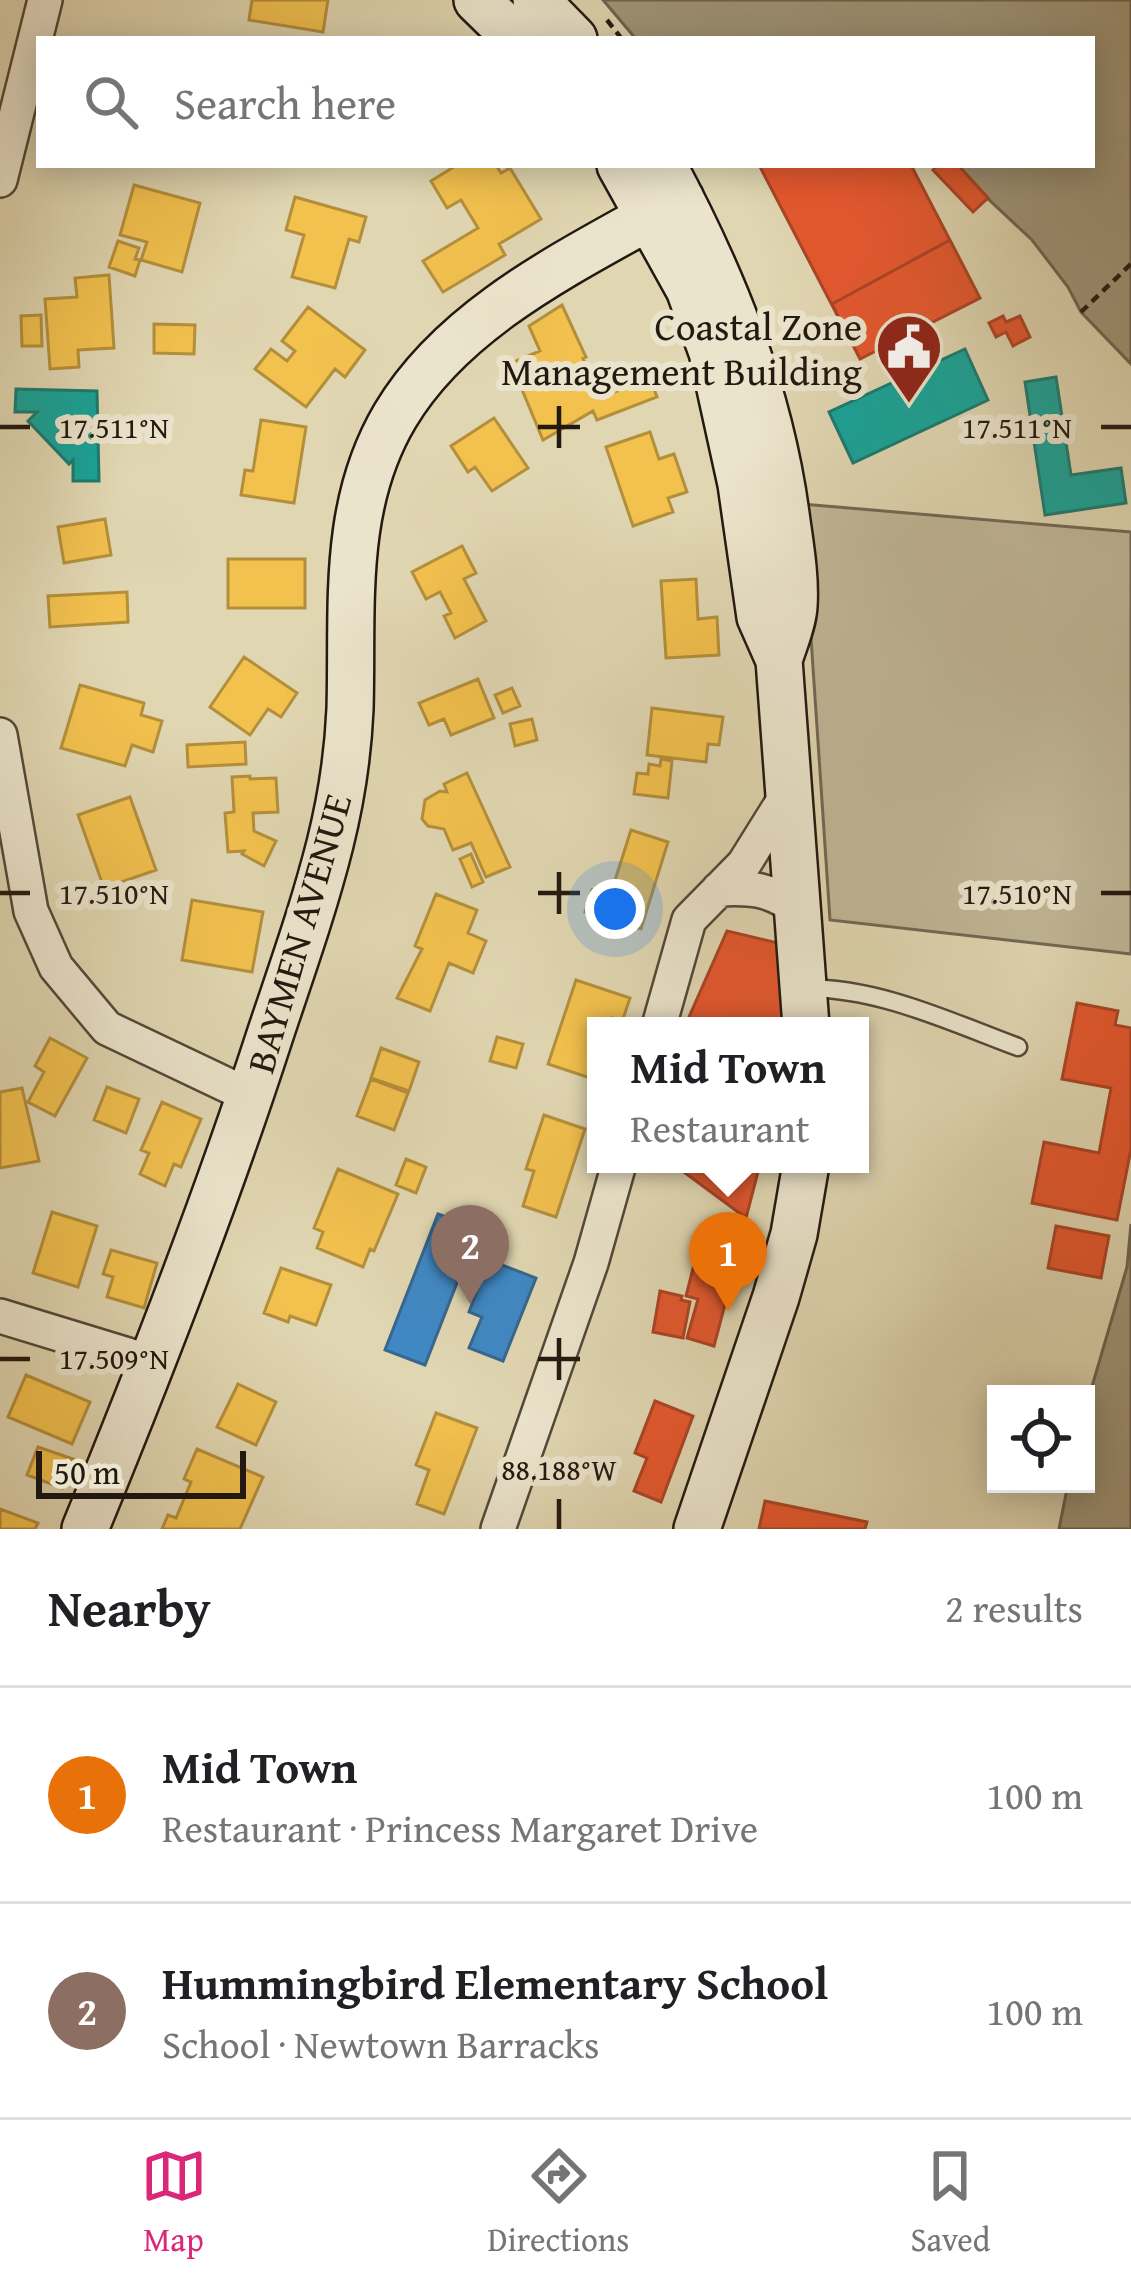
<!DOCTYPE html>
<html lang="en">
<head>
<meta charset="utf-8">
<style>
  :root { --surface:#fff; --page:#f6f6f6; --text:#202124; --muted:#757577; --line:#e0e0e0; --accent:#db2777 }
  body { margin:0; font-family:"Gentium Book Plus",serif; background:var(--page); color:var(--text) }
  .controls { position:absolute; right:36px; bottom:36px; display:grid; overflow:hidden; border-radius:0px; box-shadow:0 6px 30px #0003 }
  .controls button { width:108px; height:108px; display:grid; place-items:center; padding:0; border:0; border-bottom:3px solid var(--line); background:var(--surface); color:var(--text); font:60px sans-serif }
  .scale { position:absolute; left:36px; bottom:30px; width:210px; box-sizing:border-box; padding-left:12px; border:6px solid #231910; border-top:0; font-size:33px; line-height:42px; white-space:nowrap; color:#231910; -webkit-text-stroke:9px #ebe4cc; paint-order:stroke }
  .you { position:absolute; left:615px; top:909px; width:42px; height:42px; margin:-30px; border:9px solid #fff; border-radius:50%; background:#1a73e8; box-shadow:0 0 0 18px #1a73e833 }
  .badge { display:grid; place-items:center; width:78px; height:78px; border-radius:50%; background:var(--accent); color:#fff; font-size:39px; font-weight:700 }
  .pin { position:absolute; translate:-50% -99px; filter:drop-shadow(0 3px 6px #0008) }
  .pin::after { content:''; position:absolute; top:63px; width:42px; height:36px; background:inherit; clip-path:polygon(0 0,100% 0,50% 100%) }
  .popup { position:absolute; left:587px; top:1017px; width:282px; height:156px; box-sizing:border-box; display:grid; place-content:center; border-radius:0px; background:var(--surface); filter:drop-shadow(0 3px 9px #0005); font-size:39px; white-space:nowrap; color:var(--muted) }
  .popup b { font-size:45px; color:var(--text) }
  .popup::after { content:''; position:absolute; left:50%; top:100%; margin-left:-24px; border:24px solid transparent; border-top-color:var(--surface) }
  .list { margin:0; padding:0; list-style:none }
  h2 { display:flex; justify-content:space-between; align-items:center; height:156px; margin:0; padding:0 48px; font-size:51px }
  h2 small { font-size:39px; font-weight:400; color:var(--muted) }
  .list li { display:grid; grid-template-columns:78px 1fr auto; gap:36px; align-items:center; box-sizing:border-box; height:216px; padding:0 48px; border-top:3px solid var(--line) }
  .list b { display:block; font-size:45px; white-space:nowrap }
  .list p { margin:0; font-size:39px; white-space:nowrap; color:var(--muted) }
  .list em { font-size:39px; font-style:normal; color:var(--muted) }
  .icon { flex:none; width:66px; height:66px; fill:none; stroke:currentColor; stroke-width:2; stroke-linecap:round; stroke-linejoin:round }
  .map { position:relative; flex:none; width:1131px; height:1529px; overflow:hidden }
  .search { position:absolute; background:var(--surface); box-shadow:0 6px 30px #0003; left:36px; right:36px; top:36px; height:132px; display:flex; align-items:center; gap:30px; box-sizing:border-box; padding:0 42px; border-radius:0px; color:var(--muted); font-size:45px }
  .sheet { height:588px; background:var(--surface) }
  nav { display:flex; justify-content:space-around; align-items:center; box-sizing:border-box; height:168px; border-top:3px solid var(--line); background:var(--surface); font-size:33px; color:var(--muted) }
  nav a { display:grid; justify-items:center; gap:6px }
  nav .on { color:var(--accent) }
  .map>svg:first-child { display:block }
</style>
</head>
<body>
<div class="map">
<svg width="1131" height="1529" viewBox="0 0 1131 1529">
  <rect width="100%" height="100%" fill="#e0d6b1"/>
  <filter id="stains"><feTurbulence type="fractalNoise" baseFrequency=".00167" numOctaves="4"/><feColorMatrix values="0 0 0 0 .2 0 0 0 0 .09 0 0 0 0 .02 0 0 0 .5 -.17"/></filter>
  <radialGradient id="worn" r=".72"><stop offset=".6" stop-color="#630" stop-opacity="0"/><stop offset="1" stop-color="#630" stop-opacity=".3"/></radialGradient>
  <!-- green -->
  <path fill="#c0b696" stroke="#726853" stroke-width="3" d="M802 504 1131 532V954L830 920Z"/>
  <!-- water -->
  <path fill="#a0967a" stroke="#6e6450" stroke-width="3" d="M603 0H1131V364L1081 312 1068 287 1032 240 952 165H1092V39H636Z
    M1131 1224V1529H1059L1068 1484H1086V1407L1127 1267Z"/>
  <!-- homes -->
  <path fill="#f2c14e" stroke="#b48f3b" stroke-width="3" d="M252 0H328L323 32 249 20Z
    M457 165H496L501 173 510 168 541 219 499 244 505 255 443 292 423 261 478 228 461 200 447 208 431 181Z
    M134 185 200 203 182 272 141 260 147 242 120 235Z
    M295 197 366 217 359 242 349 239 335 288 292 277 304 235 286 230Z
    M118 241 139 248 135 259 140 260 135 276 109 267Z
    M109 275 114 348 78 350 79 367 50 369 45 299 77 297 75 278Z
    M562 305 586 357 583 358 598 398 650 379 657 397 597 420 593 411 543 440 511 363 540 351 529 326Z
    M308 307 365 350 345 377 335 369 306 407 255 369 271 349 287 361 295 351 282 341Z
    M41 315 42 346H22L21 316Z
    M154 324 195 325 194 354 154 353Z
    M494 418 528 468 492 491 475 467 468 472 451 446Z
    M261 420 306 427 294 503 241 495 245 470 253 471Z
    M650 432 659 459 674 454 687 492 668 498 673 512 633 526 606 447Z
    M105 519 111 555 64 563 58 527Z
    M462 546 476 573 464 579 486 621 455 638 444 616 451 613 440 592 426 599 412 572Z
    M228 559H305V608H228Z
    M696 579 698 619 717 617 719 655 666 658 661 581Z
    M127 592 128 622 50 627 48 596Z
    M244 657 297 693 281 717 268 709 250 735 210 707Z
    M478 679 494 718 451 735 444 719 429 725 419 703Z
    M80 685 144 703 141 715 162 721 153 752 132 745 125 766 61 748Z
    M512 688 520 706 503 713 495 695Z
    M652 708 723 717 719 745 708 744 706 762 647 755Z
    M532 719 537 740 515 746 510 724Z
    M245 742 246 764 188 767 187 745Z
    M661 759 672 761 668 798 634 794 637 773 648 774 649 764 660 766Z
    M467 773 510 867 486 877 471 843 453 850 444 829 428 826 422 819 425 800 440 791 447 792 444 784Z
    M250 776V779L276 778 278 812 253 813 254 831 276 841 264 866 242 854 244 851 228 852 225 813 234 812 232 777Z
    M130 797 156 870 104 888 78 815Z
    M631 830 668 842 641 929 585 912 592 890 610 896Z
    M471 854 483 882 472 887 460 859Z
    M436 894 477 910 468 933 486 941 473 973 449 963 430 1011 397 998 422 949 415 946Z
    M192 900 263 912 252 972 182 960Z
    M576 980 630 998 622 1022 612 1018 610 1026H596V1080L548 1064Z
    M497 1037 523 1044 516 1068 490 1061Z
    M50 1038 87 1058 55 1116 28 1102 44 1072 35 1066Z
    M381 1048 419 1062 409 1091 371 1078Z
    M371 1079 408 1093 394 1130 357 1116Z
    M107 1087 139 1099 126 1133 94 1120Z
    M22 1088 39 1161 0 1168V1092Z
    M162 1102 201 1119 181 1167 174 1164 165 1186 140 1174 149 1153 141 1150Z
    M544 1115 585 1129 556 1217 523 1206 534 1171 526 1169Z
    M406 1159 426 1167 416 1193 396 1185Z
    M338 1169 398 1194 374 1251 370 1249 363 1267 317 1248 323 1232 314 1228Z
    M52 1212 97 1226 78 1287 33 1273Z
    M111 1250 157 1263 144 1308 107 1297 113 1277 103 1274Z
    M281 1268 331 1285 316 1325 290 1316 288 1322 264 1313Z
    M26 1375 90 1402 72 1444 8 1417Z
    M238 1384 276 1402 256 1445 217 1427Z
    M436 1413 477 1428 444 1514 417 1504 429 1470 416 1465Z
    M38 1447 73 1459 62 1488 27 1475Z
    M197 1449 263 1477 240 1529H162L168 1515 176 1518 191 1482 184 1479Z
    M0 1509 38 1523 35 1529H0Z"/>
  <!-- shops -->
  <path fill="#e4572e" stroke="#aa4425" stroke-width="3" d="M759 165H911L980 298 860 359Z
    M938 165H958L988 198 973 212 933 170Z
    M950 240 980 298 860 359 832 304Z
    M1003 316 1006 322 1020 316 1030 337 1013 346 1006 332 996 337 989 323Z
    M727 931 782 944 786 1026H685Z
    M1077 1003 1118 1011 1115 1025 1131 1028V1149L1117 1220 1032 1203 1044 1142 1099 1153 1111 1088 1062 1079Z
    M673 1164H760L746 1218Z
    M1056 1226 1109 1236 1101 1278 1048 1268Z
    M698 1249 737 1259 714 1346 687 1338 698 1299 686 1296Z
    M660 1291 682 1296 681 1300 690 1302 683 1338 653 1332Z
    M655 1401 693 1416 661 1502 634 1491 647 1458 635 1453Z
    M765 1501 867 1522 865 1529H759Z"/>
  <!-- schools -->
  <path fill="#3f88c5" stroke="#37678f" stroke-width="3" d="M438 1214 478 1229 425 1365 385 1350Z
    M489 1260 536 1278 503 1361 469 1348 482 1317 469 1312Z"/>
  <!-- public -->
  <path fill="#17a398" stroke="#1b7a6f" stroke-width="3" d="M965 349 988 400 853 463 829 412Z
    M1056 377 1071 475 1121 468 1126 503 1045 515 1025 382Z
    M16 389 97 391 99 481H73V460L69 464 28 421 37 412H15Z"/>
  <g fill="none" stroke-linecap="round" stroke-linejoin="round">
    <!-- lane casing -->
    <g stroke="#524838" stroke-width="21">
      <path id="lane" d="M804 988C880 988 948 1021 1018 1047"/>
    </g>
    <!-- street casing -->
    <g stroke="#524838" stroke-width="38">
      <path id="street" d="M0 180 45 0
        M0 735 31 911 56 967 107 1028 250 1096
        M719 889C750 887 772 889 797 909
        M659 1026 689 920 744 864 789 792
        M0 1316 154 1363
        M498 1529 591 1263 619 1164"/>
    </g>
    <!-- secondary casing -->
    <g stroke="#231910" stroke-width="50">
      <path id="secondary" d="M477 0 517 39
        M536 0 574 39
        M620 165 689 289 712 352 741 484 760 617 779 660 806 1026
        M663 165C722 275 769 389 786 514 790 544 796 576 794 606 793 624 784 643 779 660
        M85 1529C152 1366 216 1202 270 1035 291 972 314 908 330 844 341 800 348 755 350 709 353 608 341 507 395 416 456 313 580 257 681 199
        M697 1529 776 1297 794 1234 806 1164"/>
    </g>
    <!-- path -->
    <path stroke="#231910" stroke-width="4.5" stroke-dasharray="9 6" stroke-linecap="butt" d="M607 20 622 39
      M1081 312 1131 264"/>
    <!-- lane -->
    <use href="#lane" stroke="#ebe4cc" stroke-width="16"/>
    <!-- street -->
    <use href="#street" stroke="#ebe4cc" stroke-width="33"/>
    <!-- secondary -->
    <use href="#secondary" stroke="#ebe4cc" stroke-width="45"/>
  </g>
  <!-- ticks -->
  <path fill="none" stroke="#231910" stroke-width="4.5" d="M559 406V448M0 427H30M538 427H580M1101 427H1131M559 872V914M0 893H30M538 893H580M1101 893H1131M559 1338V1380M0 1359H30M538 1359H580M559 1499V1529"/>
  <!-- icons -->
  <defs>
    <g id="civic-pin" transform="scale(3.45)"><path d="M0 17L-7.5 6A9.5 9.5 0 1 1 7.5 6Z" fill="#8f2418" stroke="#ebe4cc"/><path d="M-.6-6.5H3V-4.5H.6V-3L4-1V1h2V6H-6V1h2V-1L-.6-3ZM-1.2 2.5V6h2.4V2.5Z" fill="#fff"/></g>
  </defs>
  <g fill-rule="evenodd">
    <use href="#civic-pin" x="909" y="347"/>
  </g>
  <g text-anchor="middle" dominant-baseline="central" stroke-width="12" stroke-linejoin="round" paint-order="stroke">
    <!-- poi labels -->
    <g font-size="39" fill="#231910" stroke="#ebe4cc" text-anchor="end">
      <text x="862" y="325">Coastal Zone<tspan x="862" dy="45">Management Building</tspan></text>
    </g>
    <!-- street labels -->
    <g font-size="39" fill="#231910" stroke="#ebe4cc">
      <text transform="translate(298 933) rotate(-74)">BAYMEN AVENUE</text>
    </g>
  </g>
  <g font-size="30" text-anchor="middle" fill="#231910" stroke="#ebe4cc" stroke-width="12" stroke-linejoin="round" paint-order="stroke">
    <text x="114" y="438">17.511°N</text>
    <text x="1017" y="438">17.511°N</text>
    <text x="114" y="904">17.510°N</text>
    <text x="1017" y="904">17.510°N</text>
    <text x="114" y="1369">17.509°N</text>
    <text x="559" y="1480">88.188°W</text>
  </g>
  <rect width="100%" height="100%" filter="url(#stains)"/>
  <rect width="100%" height="100%" fill="url(#worn)"/>
</svg>
<div class="controls">
<button><svg class="icon" aria-label="locate" viewBox="0 0 24 24"><circle cx="12" cy="12" r="6"/><path d="M12 2v4M12 18v4M2 12h4M18 12h4"/></svg></button>
</div>
<div class="scale">50 m</div>
<div class="you"></div>
<div class="pin badge" style="left:728px;top:1311px;background:#e8710a">1</div>
<div class="popup"><b>Mid Town</b>Restaurant</div>
<div class="pin badge" style="left:470px;top:1304px;background:#8d6e63">2</div>
<div class="search"><svg class="icon" aria-label="search" viewBox="0 0 24 24"><circle cx="10" cy="10" r="6"/><path d="M15 15l6 6"/></svg>Search here</div>
</div>
<section class="sheet">
<h2>Nearby<small>2 results</small></h2>
<ul class="list">
<li><span class="badge" style="background:#e8710a">1</span><div><b>Mid Town</b><p>Restaurant · Princess Margaret Drive</p></div><em>100 m</em></li>
<li><span class="badge" style="background:#8d6e63">2</span><div><b>Hummingbird Elementary School</b><p>School · Newtown Barracks</p></div><em>100 m</em></li>
</ul>
</section>
<nav>
<a class="on"><svg class="icon" aria-label="map" viewBox="0 0 24 24"><path d="M3 6l6-2 6 2 6-2v14l-6 2-6-2-6 2zM9 4v14M15 6v14"/></svg>Map</a>
<a><svg class="icon" aria-label="directions" viewBox="0 0 24 24"><path d="M12 3l9 9-9 9-9-9zM9 14v-3h6M13 9l2 2-2 2"/></svg>Directions</a>
<a><svg class="icon" aria-label="saved" viewBox="0 0 24 24"><path d="M7 4h10v16l-5-4-5 4z"/></svg>Saved</a>
</nav>
</body>
</html>
